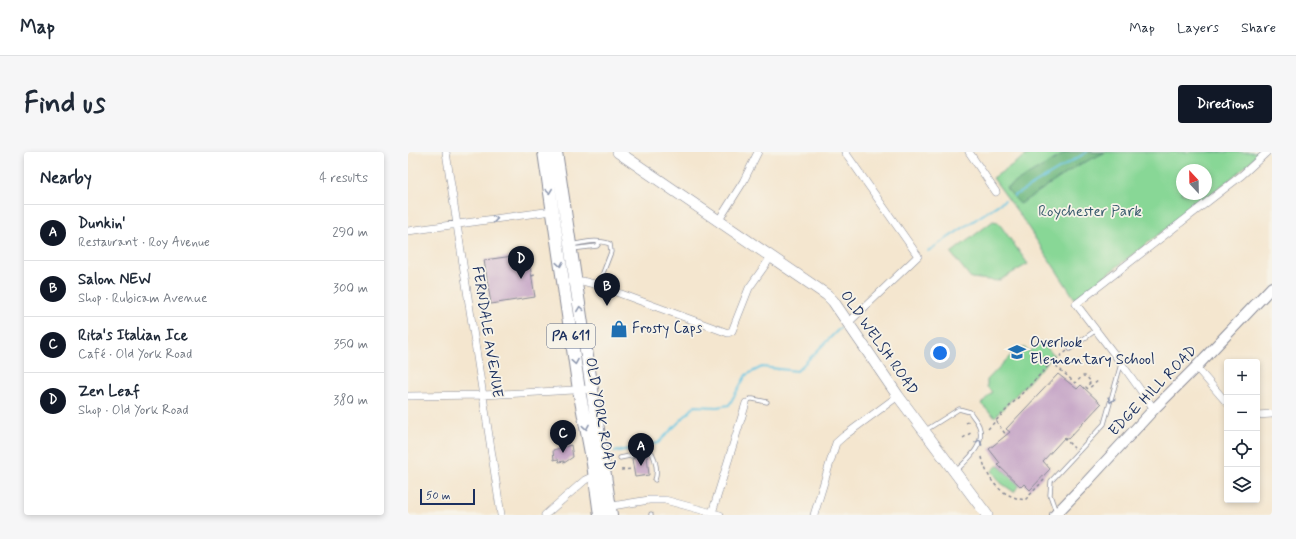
<!DOCTYPE html>
<html lang="en">
<head>
<meta charset="utf-8">
<style>
  :root { --surface:#fff; --page:#f6f6f7; --text:#1f2937; --muted:#747a83; --line:#e0e1e3; --accent:#111827 }
  body { margin:0; font-family:Mynerve,sans-serif; background:var(--page); color:var(--text) }
  .controls { position:absolute; right:12px; bottom:12px; display:grid; overflow:hidden; border-radius:4px; box-shadow:0 2px 6px #0003 }
  .controls button { width:36px; height:36px; display:grid; place-items:center; padding:0; border:0; border-bottom:1px solid var(--line); background:var(--surface); color:var(--text); font:20px sans-serif }
  .compass { position:absolute; left:768px; top:12px; width:36px; height:36px; border-radius:50%; background:var(--surface); box-shadow:0 2px 6px #0003; rotate:338deg }
  .scale { position:absolute; left:12px; bottom:10px; width:55px; box-sizing:border-box; padding-left:4px; border:2px solid #1b2f5e; border-top:0; font-size:11px; line-height:14px; white-space:nowrap; color:#1b2f5e; -webkit-text-stroke:3px #f7f3e8; paint-order:stroke }
  .you { position:absolute; left:532px; top:201px; width:14px; height:14px; margin:-10px; border:3px solid #fff; border-radius:50%; background:#1a73e8; box-shadow:0 0 0 6px #1a73e833 }
  .badge { display:grid; place-items:center; width:26px; height:26px; border-radius:50%; background:var(--accent); color:#fff; font-size:13px; font-weight:700 }
  .pin { position:absolute; translate:-50% -33px; filter:drop-shadow(0 1px 2px #0008) }
  .pin::after { content:''; position:absolute; top:21px; width:14px; height:12px; background:inherit; clip-path:polygon(0 0,100% 0,50% 100%) }
  .list { margin:0; padding:0; list-style:none }
  h2 { display:flex; justify-content:space-between; align-items:center; height:52px; margin:0; padding:0 16px; font-size:17px }
  h2 small { font-size:13px; font-weight:400; color:var(--muted) }
  .list li { display:grid; grid-template-columns:26px 1fr auto; gap:12px; align-items:center; box-sizing:border-box; height:56px; padding:0 16px; border-top:1px solid var(--line) }
  .list b { display:block; font-size:15px; white-space:nowrap }
  .list p { margin:0; font-size:13px; white-space:nowrap; color:var(--muted) }
  .list em { font-size:13px; font-style:normal; color:var(--muted) }
  .icon { flex:none; width:22px; height:22px; fill:none; stroke:currentColor; stroke-width:2; stroke-linecap:round; stroke-linejoin:round }
  .map { position:relative; flex:none; width:864px; height:363px; overflow:hidden; border-radius:4px }
  header { display:flex; align-items:center; gap:24px; box-sizing:border-box; height:56px; padding:0 20px; background:var(--surface); border-bottom:1px solid var(--line) }
  header strong { font-size:19px }
  nav { display:flex; gap:22px; margin-inline-start:auto; font-size:14px }
  .intro { display:flex; align-items:center; justify-content:space-between; box-sizing:border-box; height:96px; padding:0 24px }
  h1 { margin:0; font-size:28px }
  .button { padding:10px 18px; border-radius:4px; background:var(--accent); color:#fff; font-size:14px; font-weight:700 }
  main { display:flex; gap:24px; padding:0 24px }
  aside { flex:1; background:var(--surface); border-radius:4px; box-shadow:0 2px 6px #0003 }
  .map>svg:first-child { display:block }
</style>
</head>
<body>
<header>
<strong>Map</strong>
<nav><a>Map</a><a>Layers</a><a>Share</a></nav>
</header>
<div class="intro"><h1>Find us</h1><a class="button">Directions</a></div>
<main>
<aside>
<h2>Nearby<small>4 results</small></h2>
<ul class="list">
<li><span class="badge">A</span><div><b>Dunkin'</b><p>Restaurant · Roy Avenue</p></div><em>290 m</em></li>
<li><span class="badge">B</span><div><b>Salon NEW</b><p>Shop · Rubicam Avenue</p></div><em>300 m</em></li>
<li><span class="badge">C</span><div><b>Rita's Italian Ice</b><p>Café · Old York Road</p></div><em>350 m</em></li>
<li><span class="badge">D</span><div><b>Zen Leaf</b><p>Shop · Old York Road</p></div><em>380 m</em></li>
</ul>
</aside>
<div class="map">
<svg width="864" height="363" viewBox="0 0 864 363">
  <rect width="100%" height="100%" fill="#f7f3e8"/>
  <filter id="ink" filterUnits="userSpaceOnUse"><feTurbulence type="fractalNoise" baseFrequency=".025" numOctaves="2"/><feDisplacementMap in="SourceGraphic" scale="8" xChannelSelector="R" yChannelSelector="G"/><feConvolveMatrix kernelMatrix="1 2 1 2 8 2 1 2 1" color-interpolation-filters="sRGB"/></filter>
  <filter id="wash" filterUnits="userSpaceOnUse"><feTurbulence type="fractalNoise" baseFrequency=".012" numOctaves="4" result="noise"/><feDisplacementMap in="SourceGraphic" scale="16" xChannelSelector="R" yChannelSelector="G"/><feGaussianBlur stdDeviation="0.9" result="paint"/><feColorMatrix in="noise" values="0 0 0 0 0 0 0 0 0 0 0 0 0 0 0 0 0 1.4 0 .05"/><feComposite in="paint" operator="in"/></filter>
  <g filter="url(#wash)">
    <rect width="100%" height="100%" fill="#f4e6cf"/>
    <!-- green -->
    <path fill="#88d796" stroke="#52837a" fill-rule="evenodd" d="M623 0H852L830 21 667 147 612 63 585 26ZM774 18H798V42H774Z
      M585 69 590 70 620 112 590 129 563 126 543 101Z
      M632 189 646 203 587 265 573 252 584 240 579 235V228L609 197 617 196 621 200Z
      M590 313 611 333 606 340 593 331 584 319Z"/>
    <!-- forest -->
    <path fill="#6eb87f" stroke="#44746e" d="M659 0H698L671 13 612 52 598 36Z"/>
    <g fill="none" stroke-linecap="round" stroke-linejoin="round">
      <!-- stream -->
      <path stroke="#64c4e2" stroke-width="2" d="M606 44 679 0
        M520 99 597 48
        M206 300 250 291 287 254 309 255 321 253 338 223 354 215 389 219 432 176"/>
    </g>
    <g id="blocks">
      <!-- building -->
      <path fill="#c2a0c4" d="M120 102 127 145 83 152 76 108Z
        M650 222 669 237 673 233 693 252 660 287 657 285 635 309 642 317 622 338 616 332 613 335 590 313 592 311 581 297 602 280 598 277Z
        M163 293 165 305 156 311V309L151 310 150 307 146 308 145 298Z
        M239 304 241 323 227 325 224 307Z"/>
    </g>
  </g>
  <g filter="url(#ink)">
    <use href="#blocks" fill-opacity="0" stroke="#888a96" stroke-width="1"/>
    <g fill="none" stroke-linecap="round" stroke-linejoin="round">
      <!-- service casing -->
      <g stroke="#888a96" stroke-width="5">
        <path id="service" d="M163 93C176 90 190 87 202 92L203 100 190 134
          M164 97 189 94 192 90
          M662 197 688 178
          M338 251 342 247H345L359 250
          M518 278 551 257 562 260C565 265 569 269 571 274 578 293 560 307 548 319
          M212 306 241 300 244 301C248 308 250 320 247 328
          M648 360 642 343 643 329 696 272 713 212
          M243 363V362"/>
      </g>
      <!-- minor casing -->
      <g stroke="#888a96" stroke-width="8">
        <path id="minor" d="M38 0 93 363
          M437 0 510 104 440 171
          M561 0 588 40
          M311 68 335 30 350 0
          M0 79 144 59
          M164 129H174L186 132 320 181 324 179 341 136 363 105
          M788 215 819 251
          M0 244 75 243 184 237
          M746 257 713 211 668 152 834 23 859 0
          M849 263 864 262
          M198 355 241 348H257L312 363
          M304 361 338 251
          M137 363 177 328 186 324
          M406 363 428 291 436 284 490 244"/>
      </g>
      <!-- secondary casing -->
      <g stroke="#888a96" stroke-width="12">
        <path id="secondary" d="M647 363 675 334 746 257 788 215 864 135"/>
      </g>
      <!-- primary casing -->
      <g stroke="#888a96" stroke-width="12">
        <path id="primary" d="M210 0 419 143 425 149 490 244 579 363"/>
      </g>
      <!-- trunk casing -->
      <g stroke="#888a96" stroke-width="14">
        <path id="trunk" d="M136 0 171 238 185 312 192 363
          M148 0 203 363"/>
      </g>
      <!-- path -->
      <path stroke="#888a96" stroke-width="1.5" stroke-dasharray="3 3" stroke-linecap="butt" d="M124 124 129 122
        M659 199 644 210 667 231 675 224H678L683 230 678 235 680 237 691 228
        M588 269 598 283
        M558 271 562 268
        M580 277 644 210
        M555 286 564 280
        M656 286 666 296
        M574 305C579 328 592 344 617 348L636 328
        M213 318 224 317"/>
      <!-- service -->
      <use href="#service" stroke="#fff" stroke-width="3.5"/>
      <!-- minor -->
      <use href="#minor" stroke="#fff" stroke-width="7"/>
      <!-- secondary -->
      <use href="#secondary" stroke="#fff" stroke-width="10"/>
      <!-- primary -->
      <use href="#primary" stroke="#fff" stroke-width="11"/>
      <!-- trunk -->
      <use href="#trunk" stroke="#fff" stroke-width="12"/>
    </g>
    <!-- one-way arrows -->
    <defs><path id="oneway-chevron" d="M-2-3.5L2.5 0L-2 3.5" fill="none" stroke-width="1.6" stroke-linecap="round" stroke-linejoin="round"/></defs>
    <g stroke="#8d97ae">
      <use href="#oneway-chevron" transform="translate(141 39) rotate(82)"/>
      <use href="#oneway-chevron" transform="translate(87 67) rotate(-8)"/>
      <use href="#oneway-chevron" transform="translate(152 112) rotate(81)"/>
      <use href="#oneway-chevron" transform="translate(172 157) rotate(-98)"/>
      <use href="#oneway-chevron" transform="translate(167 210) rotate(81)"/>
      <use href="#oneway-chevron" transform="translate(703 248) rotate(105)"/>
      <use href="#oneway-chevron" transform="translate(178 275) rotate(80)"/>
      <use href="#oneway-chevron" transform="translate(571 290) rotate(-70)"/>
    </g>
  </g>
  <!-- icons -->
  <defs>
    <g id="shop-bare" transform="scale(1.38)"><path d="M-5-2.5h2.3a2.7 3.5 0 0 1 5.4 0H5L5.5 6h-11ZM-1.5-2.5h3a1.5 2.3 0 0 0-3 0Z" fill="#1f6fb2" stroke="#f7f3e8" stroke-width="2.5" paint-order="stroke"/></g>
    <g id="school-bare" transform="scale(1.38)"><path d="M0-5L7-2L0 1L-7-2ZM-4 1L0 2.5L4 1V4Q0 6-4 4Z" fill="#1f6fb2" stroke="#f7f3e8" stroke-width="2.5" paint-order="stroke"/></g>
  </defs>
  <g fill-rule="evenodd">
    <use href="#shop-bare" x="211" y="177"/>
    <use href="#school-bare" x="609" y="200"/>
  </g>
  <g text-anchor="middle" dominant-baseline="central" stroke-width="3.5" stroke-linejoin="round" paint-order="stroke">
    <!-- shield labels -->
    <rect fill="#f7f3e8" stroke="#5d6a87" stroke-width="1" x="139" y="172" width="48" height="24" rx="3"/>
    <g font-size="14" font-weight="bold" fill="#1b2f5e">
      <text x="163" y="184">PA 611</text>
    </g>
    <!-- park labels -->
    <g font-size="15" fill="#36596c" stroke="#f7f3e8">
      <text x="682" y="60">Roychester Park</text>
    </g>
    <!-- poi labels -->
    <g font-size="15" fill="#1b2f5e" stroke="#f7f3e8" text-anchor="start">
      <text x="224" y="177">Frosty Caps</text>
      <text x="622" y="191">Overlook<tspan x="622" dy="17">Elementary School</tspan></text>
    </g>
    <!-- street labels -->
    <g font-size="15" fill="#1b2f5e" stroke="#f7f3e8">
      <text transform="translate(79 180) rotate(81)">FERNDALE AVENUE</text>
      <text transform="translate(471 191) rotate(55)">OLD WELSH ROAD</text>
      <text transform="translate(745 239) rotate(-46)">EDGE HILL ROAD</text>
      <text transform="translate(192 262) rotate(80)">OLD YORK ROAD</text>
    </g>
  </g>
</svg>
<div class="controls">
<button>+</button>
<button>−</button>
<button><svg class="icon" aria-label="locate" viewBox="0 0 24 24"><circle cx="12" cy="12" r="6"/><path d="M12 2v4M12 18v4M2 12h4M18 12h4"/></svg></button>
<button><svg class="icon" aria-label="layers" viewBox="0 0 24 24"><path d="M12 4l9 5-9 5-9-5zM3 14l9 5 9-5"/></svg></button>
</div>
<svg class="compass" viewBox="-18 -18 36 36"><path d="M0-13l5 13h-10z" fill="#e53935"/><path d="M0 13l5-13h-10z" fill="#747a83"/></svg>
<div class="scale">50 m</div>
<div class="you"></div>
<div class="pin badge" style="left:233px;top:314px">A</div>
<div class="pin badge" style="left:199px;top:154px">B</div>
<div class="pin badge" style="left:155px;top:301px">C</div>
<div class="pin badge" style="left:113px;top:127px">D</div>
</div>
</main>
</body>
</html>
